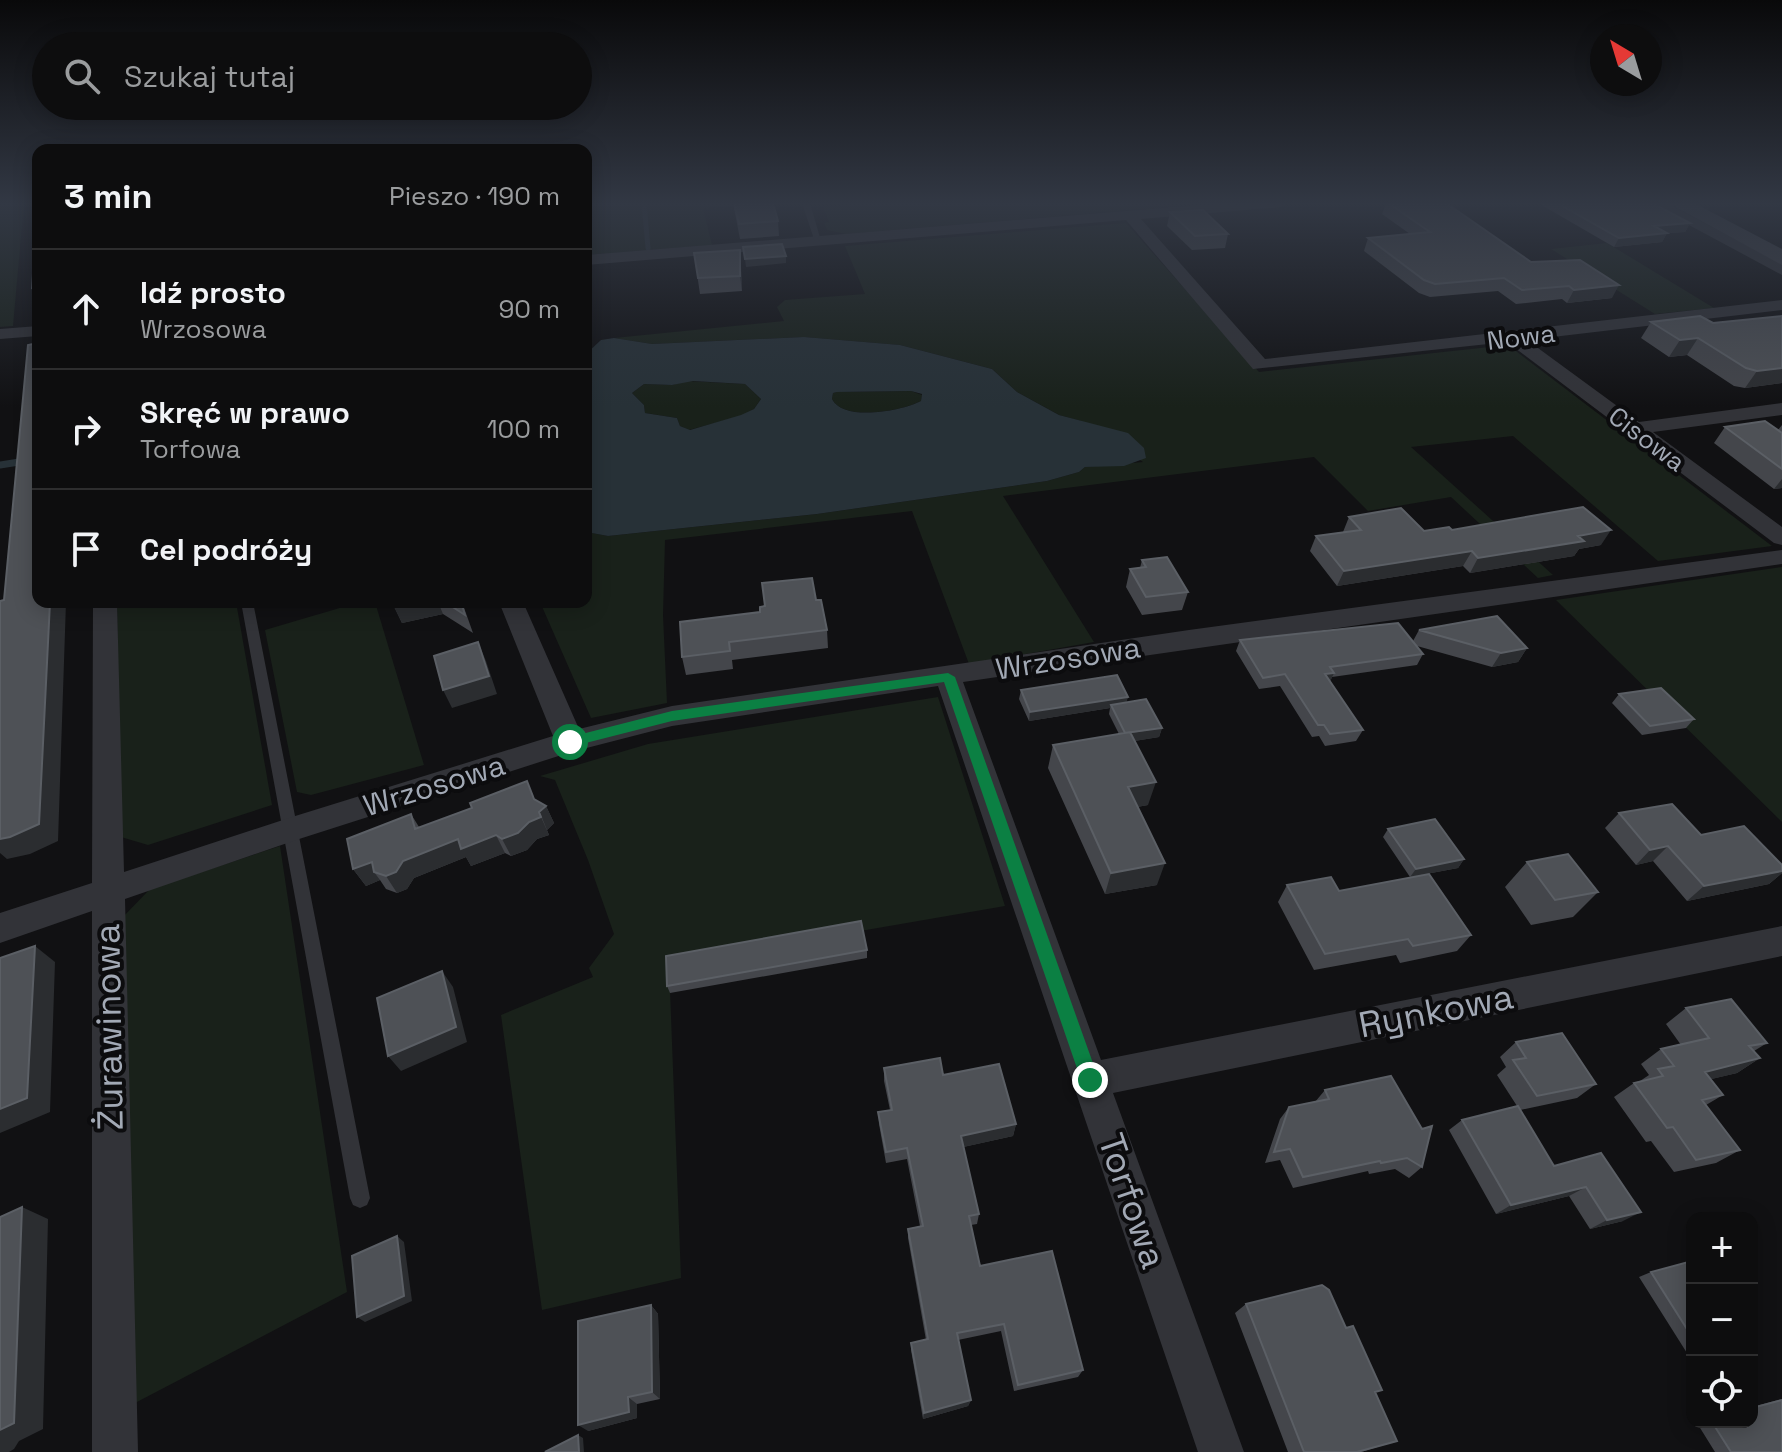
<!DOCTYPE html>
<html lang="pl">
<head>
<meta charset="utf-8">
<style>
  :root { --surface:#0d0d0e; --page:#161617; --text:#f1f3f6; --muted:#9a9c9e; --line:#2d2d2e }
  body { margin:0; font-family:"Space Grotesk",sans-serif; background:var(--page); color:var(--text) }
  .controls { position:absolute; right:24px; bottom:24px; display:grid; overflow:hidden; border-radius:16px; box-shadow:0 4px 20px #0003 }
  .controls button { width:72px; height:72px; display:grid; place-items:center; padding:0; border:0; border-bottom:2px solid var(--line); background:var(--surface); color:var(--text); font:40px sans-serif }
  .compass { position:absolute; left:1590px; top:24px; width:72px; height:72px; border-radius:50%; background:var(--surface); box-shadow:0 4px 20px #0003; rotate:322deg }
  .stop { position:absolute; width:24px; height:24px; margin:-18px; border:6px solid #0b8043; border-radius:50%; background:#fff }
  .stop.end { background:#0b8043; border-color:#fff; box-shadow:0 2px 8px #0008 }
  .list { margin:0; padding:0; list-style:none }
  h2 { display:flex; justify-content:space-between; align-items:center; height:104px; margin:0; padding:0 32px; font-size:34px }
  h2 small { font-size:26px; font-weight:400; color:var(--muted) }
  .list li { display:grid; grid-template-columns:52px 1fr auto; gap:24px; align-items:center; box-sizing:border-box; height:120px; padding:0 32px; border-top:2px solid var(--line) }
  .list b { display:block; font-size:30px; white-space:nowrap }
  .list p { margin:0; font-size:26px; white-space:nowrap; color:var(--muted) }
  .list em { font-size:26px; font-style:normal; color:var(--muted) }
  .icon { flex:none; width:44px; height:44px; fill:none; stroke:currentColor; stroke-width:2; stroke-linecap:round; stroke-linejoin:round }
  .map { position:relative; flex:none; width:1782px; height:1452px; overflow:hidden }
  .search { position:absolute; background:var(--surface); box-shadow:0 4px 20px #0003; left:32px; top:32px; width:560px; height:88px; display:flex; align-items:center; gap:20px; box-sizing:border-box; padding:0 28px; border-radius:44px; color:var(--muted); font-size:30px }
  .panel { position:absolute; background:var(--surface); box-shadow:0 4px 20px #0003; left:32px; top:144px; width:560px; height:464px; border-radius:16px }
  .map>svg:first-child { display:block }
</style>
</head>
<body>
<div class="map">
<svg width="1782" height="1452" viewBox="0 0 1782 1452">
  <rect width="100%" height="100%" fill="#111113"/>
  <!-- green -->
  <path fill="#19211a" d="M0 203H24L13 326 0 327Z
    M586 203H754V204L703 208 712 245 586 255Z
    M866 203H1214L846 234 827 230 824 223 829 222 823 207Z
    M1126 223 1259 372 1508 345 1772 546 1658 561 1513 436 1411 447 1553 575 1538 578 1451 497 1368 511 1314 457 1003 496 1094 642 969 664 912 511 665 540 663 615 667 703 591 718 540 602H586V532L608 536 817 514 1047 481 1079 472 1085 467 1143 462 1081 421 1059 415 1017 392 992 369 900 345 804 337 652 344 614 338 784 321 777 307 785 300 865 294 845 246Z
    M1607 243 1714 308 1655 314 1551 249Z
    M687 381 745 384 761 399 754 409 741 416 689 430 680 426 677 418 645 413 644 405 632 393 644 384 672 385Z
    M911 391 922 395 921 401C902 411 843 422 832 399L833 393 837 392Z
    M1782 567V822L1556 600Z
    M117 602H236L272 805 148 845 121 837Z
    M360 602H375L424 765 311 795 297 792 265 630Z
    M938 697 1005 906 669 964 681 1278 542 1310 501 1015 593 977 589 968 614 934 588 860 555 780 540 776 648 744Z
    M280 846 347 1292 135 1403 122 918 150 889Z"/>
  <!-- water -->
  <path fill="#273137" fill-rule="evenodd" d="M804 337 900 345 992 369 1017 392 1059 415 1128 433 1144 448 1146 458 1124 466 1085 467 1079 472 1047 481 817 514 608 536 586 532V354L601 340 614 338 652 344ZM693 381 745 384 761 399 754 409 741 415 690 430 680 426 677 418 645 413 644 405 632 393 644 384 672 385ZM911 391 922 394 921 401C902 411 843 422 832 399L833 393 837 392Z"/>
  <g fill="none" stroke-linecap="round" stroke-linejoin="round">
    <!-- stream-far1 -->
    <path stroke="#273137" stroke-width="5" d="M644 203 648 248"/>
    <!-- stream -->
    <path stroke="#273137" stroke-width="7" d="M0 465 38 459"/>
    <!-- lane -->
    <path fill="#323338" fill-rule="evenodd" d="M802 203H810L821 241 814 239Z
      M241 602H253L370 1198 367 1205 360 1208 353 1205 350 1198Z"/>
    <!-- street -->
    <path fill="#323338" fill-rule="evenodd" d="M1224 203H1288L1281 207 1141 219 1265 359 1782 300V310L1527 340 1639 422 1782 403V415L1653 432 1782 527V545L1774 543 1507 342 1253 369 1126 220 586 265V255Z
      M1648 203H1667L1782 264V275Z
      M38 326V336L0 339V329Z
      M1782 550V564L963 682 1101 1060 1782 926V956L1113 1093 1244 1452H1198L938 686 672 726 571 752 296 840 125 899 138 1452H92V911L0 943V913L92 883 93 602H117L124 872 292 817 553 736 499 602H523L579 729 672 706 1189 630Z"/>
    <!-- secondary -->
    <path fill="#404248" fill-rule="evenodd" d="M1668 203H1694L1782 249V265Z"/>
  </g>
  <!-- wall -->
  <path fill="#44464b" d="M733 203H773L778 221 779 236 740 239Z
    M1386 203H1446L1531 262 1612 298 1567 303 1562 299 1516 304 1498 291 1430 297 1419 293 1364 251 1368 238 1410 234 1382 214Z
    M1538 203H1652L1690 223 1685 232 1667 233 1662 242 1614 247Z
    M1170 212 1228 234 1225 248 1192 250 1167 226Z
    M740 250 742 291 700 294 694 253Z
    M1782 316V383L1745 388 1734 386 1687 355 1669 357 1641 338 1651 322 1713 323Z
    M1782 425V488L1774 489 1714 443 1725 427 1778 430Z
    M1349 517 1424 531 1452 530 1601 545 1579 549 1574 556 1470 573 1463 566 1337 586 1310 551 1316 536 1343 532Z
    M1142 560 1188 592 1182 610 1142 615 1126 587 1130 569 1140 568Z
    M816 600 827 630 828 648 732 660 733 669 686 675 682 657 760 612Z
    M392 602H462L473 633 443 614 402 623Z
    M1419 630 1527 648 1518 662 1492 667 1417 646 1423 654 1417 665 1332 677 1330 681 1363 730 1356 741 1325 746 1319 736 1312 737 1280 686 1259 689 1236 651 1240 640 1413 641Z
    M1021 690 1128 697 1126 702 1162 728 1159 737 1134 741 1148 805 1137 807 1157 885 1105 894 1048 768 1053 745 1119 734 1109 714 1110 708 1029 721 1019 699Z
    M1619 694 1694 719 1686 728 1642 735 1612 703Z
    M535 800 546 806 554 823 547 830 549 835 537 839 527 850 511 856 505 853 471 866 466 857 414 878 407 889 397 893 386 889 380 880 366 886 353 869 411 814 419 827Z
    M1619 813 1701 835 1782 865V873L1769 884 1687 901 1653 861 1636 865 1605 828Z
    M1388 829 1464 859 1458 868 1410 877 1383 837Z
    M1527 862 1598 892 1573 917 1531 925 1505 887Z
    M1287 885 1339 891 1471 935 1457 951 1400 963 1396 955 1314 970 1278 902Z
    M867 950V958L670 993 667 986Z
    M1686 1008 1767 1043 1754 1051 1760 1058 1737 1073 1711 1079 1723 1095 1706 1105 1740 1150 1716 1163 1674 1172 1651 1141 1646 1142 1614 1097 1634 1083 1640 1081 1649 1075 1641 1064 1661 1049 1681 1045 1666 1024Z
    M1516 1042 1596 1084 1577 1098 1520 1110 1554 1166 1601 1153 1623 1221 1590 1229 1569 1196 1496 1214 1449 1130 1462 1120 1517 1106 1497 1075 1506 1067 1500 1057Z
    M884 1068 943 1075 1016 1124 1013 1136 963 1147 979 1214 977 1224 971 1225 980 1266 1083 1370 1078 1377 1014 1391 1001 1331 958 1340 971 1400 968 1406 923 1419 911 1350V1343L926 1340 908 1238V1229L920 1226 907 1159 886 1163 879 1124 878 1112 890 1110 884 1081Z
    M1325 1090 1422 1167 1409 1178 1395 1169 1369 1174 1368 1171 1293 1188 1280 1160 1265 1163 1280 1119 1289 1107 1315 1102Z
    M1692 1261V1361L1639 1277 1651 1272Z
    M1246 1304 1375 1393 1397 1441 1361 1452H1288L1235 1313Z
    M651 1305 658 1314 660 1399 637 1404V1418L588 1431Z
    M1782 1399V1452H1715L1697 1423 1752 1422V1407Z"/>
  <!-- shaded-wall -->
  <path fill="#2b2d30" d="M1690 223 1685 232 1667 233 1662 242 1614 247 1619 238 1654 226Z
    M740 250 741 265 742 291 740 276Z
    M786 256V263L746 267 745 259Z
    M1619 285 1612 298 1567 303 1574 290Z
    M38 287V297L32 288Z
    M1698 338 1687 355 1669 357 1680 340Z
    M1782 368V383L1745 388 1757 371Z
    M1782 479V488L1774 489Z
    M1611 530 1601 545 1579 549 1574 556 1470 573 1478 558 1578 536Z
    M1472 551 1463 566 1337 586 1344 571Z
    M50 602H66L58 841 30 854 7 859 0 853V839Z
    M406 602H438L443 614 402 623 393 605Z
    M478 642 486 661 497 694 452 708 443 690Z
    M1527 648 1518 662 1492 667 1501 653Z
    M1334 673 1329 684 1325 674Z
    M1128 697 1125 706 1111 705 1110 708 1029 721 1030 712Z
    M1162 728 1159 737 1123 743 1126 734Z
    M527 781 540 812 546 806 554 823 547 830Z
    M1156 782 1148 805 1121 810 1128 787Z
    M541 817 549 835 537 839 527 850 511 856 502 839 529 822Z
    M496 835 505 853 471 866 466 857 414 878 407 889 397 893 386 876 403 861 458 839Z
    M1668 846 1653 861 1636 865 1650 850Z
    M1464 859 1458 868 1410 877 1416 869Z
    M372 862 374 872 380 880 366 886 353 869Z
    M1165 863 1157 885 1105 894 1111 873Z
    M1782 871V873L1769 884 1687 901 1704 886Z
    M35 946 55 962 50 1112 0 1133V1109Z
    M442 971 453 987 467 1042 401 1071 388 1056Z
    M1760 1058 1737 1073 1683 1086 1705 1072Z
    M1016 1124 1013 1136 959 1148 961 1136Z
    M1586 1187 1569 1196 1496 1214 1511 1205Z
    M22 1207 48 1219 43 1429 19 1441 14 1449 9 1452H0V1430Z
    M1641 1212 1623 1221 1590 1229 1607 1220Z
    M397 1236 404 1242 412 1301 365 1322 357 1317Z
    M651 1305 658 1314 660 1399 652 1392Z
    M628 1397 637 1404V1418L588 1431 578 1425Z
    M971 1400 968 1406 923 1419 924 1413Z
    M578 1435 583 1438 584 1452H579Z"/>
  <!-- building -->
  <path fill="#4e5156" stroke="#5b5f65" stroke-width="2" d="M38 203V287L32 288Z
    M734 203H773L778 221 739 224Z
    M1388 203H1446L1531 262 1580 260 1619 285 1574 290 1569 286 1522 290 1504 278 1435 284 1424 280 1368 238 1430 232Z
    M1557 203H1652L1690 223 1654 226 1667 233 1619 238Z
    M1203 210 1228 234 1195 236 1170 212Z
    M782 244 786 256 745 259 743 247Z
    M740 250V276L698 278 694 253Z
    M1700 316 1713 323 1782 316V368L1757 371 1746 368 1698 338 1680 340 1651 322Z
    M38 343V602H50L39 824 10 837 0 839V601L4 600 28 345Z
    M1765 421 1782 433V469L1725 427Z
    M1583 507 1611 530 1578 536 1584 541 1478 558 1472 551 1344 571 1316 536 1361 530 1349 517 1401 508 1424 531 1449 527 1452 530Z
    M1167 557 1188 592 1146 597 1130 569 1146 567 1142 560Z
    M812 578 816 600H821L827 630 729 642 730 651 682 657 680 622 760 612V607L765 606 762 583Z
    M392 602H406L393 605Z
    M445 602H461L465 615Z
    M1497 616 1527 648 1501 653 1419 630Z
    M1398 623 1423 654 1330 667 1334 673 1325 674 1363 730 1330 734 1324 725H1318L1285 674 1263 678 1240 640Z
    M478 642 489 676 443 690 434 656Z
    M1117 675 1128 697 1030 712 1021 690Z
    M1661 688 1694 719 1650 726 1619 694Z
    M1146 699 1162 728 1125 733 1111 705Z
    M1130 732 1156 782 1128 787 1165 863 1111 873 1053 745Z
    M527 781 534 799 546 806 539 812 541 817 529 822 518 833 502 839 496 835 461 849 458 839 403 861 396 872 386 876 374 872 372 862 353 869 347 839 411 814 415 829 472 808 470 803Z
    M1672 804 1701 835 1744 826 1782 865V871L1704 886 1668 846 1650 850 1619 813Z
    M1435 819 1464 859 1416 869 1388 829Z
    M1568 854 1598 892 1555 900 1527 862Z
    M1429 874 1471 935 1413 946 1408 939 1325 954 1287 885 1331 877 1339 891Z
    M861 921 867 950 667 986 666 956Z
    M35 946 27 1098 0 1109V958Z
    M442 971 456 1027 388 1056 377 998Z
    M1731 999 1767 1043 1749 1046 1760 1058 1705 1072 1723 1095 1702 1100 1740 1150 1696 1160 1673 1127 1667 1128 1634 1083 1663 1076 1658 1069 1674 1066 1661 1049 1709 1038 1686 1008Z
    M1562 1033 1596 1084 1537 1096 1513 1060 1526 1058 1516 1042Z
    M940 1058 943 1075 999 1064 1016 1124 961 1136 979 1214 969 1216 980 1266 1052 1251 1083 1370 1018 1385 1004 1324 957 1333 971 1400 924 1413 911 1343 928 1339 908 1229 923 1226 907 1148 886 1152 878 1112 892 1110 884 1068Z
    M1391 1076 1422 1129 1432 1126 1422 1167 1407 1158 1381 1163 1380 1161 1303 1177 1290 1149 1274 1152 1289 1107 1329 1099 1325 1090Z
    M1518 1106 1554 1166 1601 1153 1641 1212 1607 1220 1586 1187 1511 1205 1462 1120Z
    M22 1207 14 1423 0 1430V1217Z
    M397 1236 404 1296 357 1317 352 1256Z
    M1692 1261V1337L1651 1272Z
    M1322 1285 1329 1290 1346 1328 1353 1326 1382 1390 1375 1392 1397 1441 1357 1452H1304L1246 1304Z
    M651 1305 652 1392 628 1397 629 1412 578 1425V1321Z
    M1782 1400V1452H1731L1712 1422H1752V1408Z
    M578 1435 579 1452H545Z"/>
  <!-- sky -->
  <linearGradient id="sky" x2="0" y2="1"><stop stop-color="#09090a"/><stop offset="0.5" stop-color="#323844"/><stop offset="1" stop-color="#323844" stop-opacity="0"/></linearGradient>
  <rect width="1782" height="407" fill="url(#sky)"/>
  <!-- route -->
  <path fill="#0b8043" d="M948 673 955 677 1099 1080 1096 1086 1090 1088 1084 1086 1081 1080 944 682 672 721 570 747 563 742 570 737 672 711Z"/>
  <g text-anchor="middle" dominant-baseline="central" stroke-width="8" stroke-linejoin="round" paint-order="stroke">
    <!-- far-street labels -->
    <g font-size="26" fill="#a2a9b5" stroke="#0c0c0e">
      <text transform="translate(1521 337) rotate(-7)">Nowa</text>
      <text transform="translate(1647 439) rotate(37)">Cisowa</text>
    </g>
    <!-- street labels -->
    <g font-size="30" fill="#a2a9b5" stroke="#0c0c0e">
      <text transform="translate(1068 658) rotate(-9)">Wrzosowa</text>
      <text transform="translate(434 785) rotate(-17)">Wrzosowa</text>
    </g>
    <!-- near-street labels -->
    <g font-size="36" fill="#a2a9b5" stroke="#0c0c0e">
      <text transform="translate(1436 1011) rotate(-11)">Rynkowa</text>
      <text transform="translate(109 1027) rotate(-91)">Żurawinowa</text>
      <text transform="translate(1132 1201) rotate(71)">Torfowa</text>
    </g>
  </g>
</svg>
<div class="controls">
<button>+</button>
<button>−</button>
<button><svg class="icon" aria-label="locate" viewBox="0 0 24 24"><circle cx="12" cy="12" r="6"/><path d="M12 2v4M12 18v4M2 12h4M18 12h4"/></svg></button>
</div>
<svg class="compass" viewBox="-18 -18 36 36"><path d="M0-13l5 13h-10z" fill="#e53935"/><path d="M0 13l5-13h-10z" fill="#9a9c9e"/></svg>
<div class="stop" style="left:570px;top:742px"></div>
<div class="stop end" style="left:1090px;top:1080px"></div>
<div class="search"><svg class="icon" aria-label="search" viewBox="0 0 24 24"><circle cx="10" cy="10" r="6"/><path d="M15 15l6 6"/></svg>Szukaj tutaj</div>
<section class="panel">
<h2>3 min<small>Pieszo · 190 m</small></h2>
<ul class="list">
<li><svg class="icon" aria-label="ahead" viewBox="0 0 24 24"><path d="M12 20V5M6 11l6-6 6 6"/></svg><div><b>Idź prosto</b><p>Wrzosowa</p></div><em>90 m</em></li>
<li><svg class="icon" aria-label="right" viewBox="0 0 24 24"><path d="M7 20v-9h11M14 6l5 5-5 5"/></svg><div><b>Skręć w prawo</b><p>Torfowa</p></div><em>100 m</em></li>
<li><svg class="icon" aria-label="arrive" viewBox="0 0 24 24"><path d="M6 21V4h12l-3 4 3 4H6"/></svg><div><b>Cel podróży</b></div></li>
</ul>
</section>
</div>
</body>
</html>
